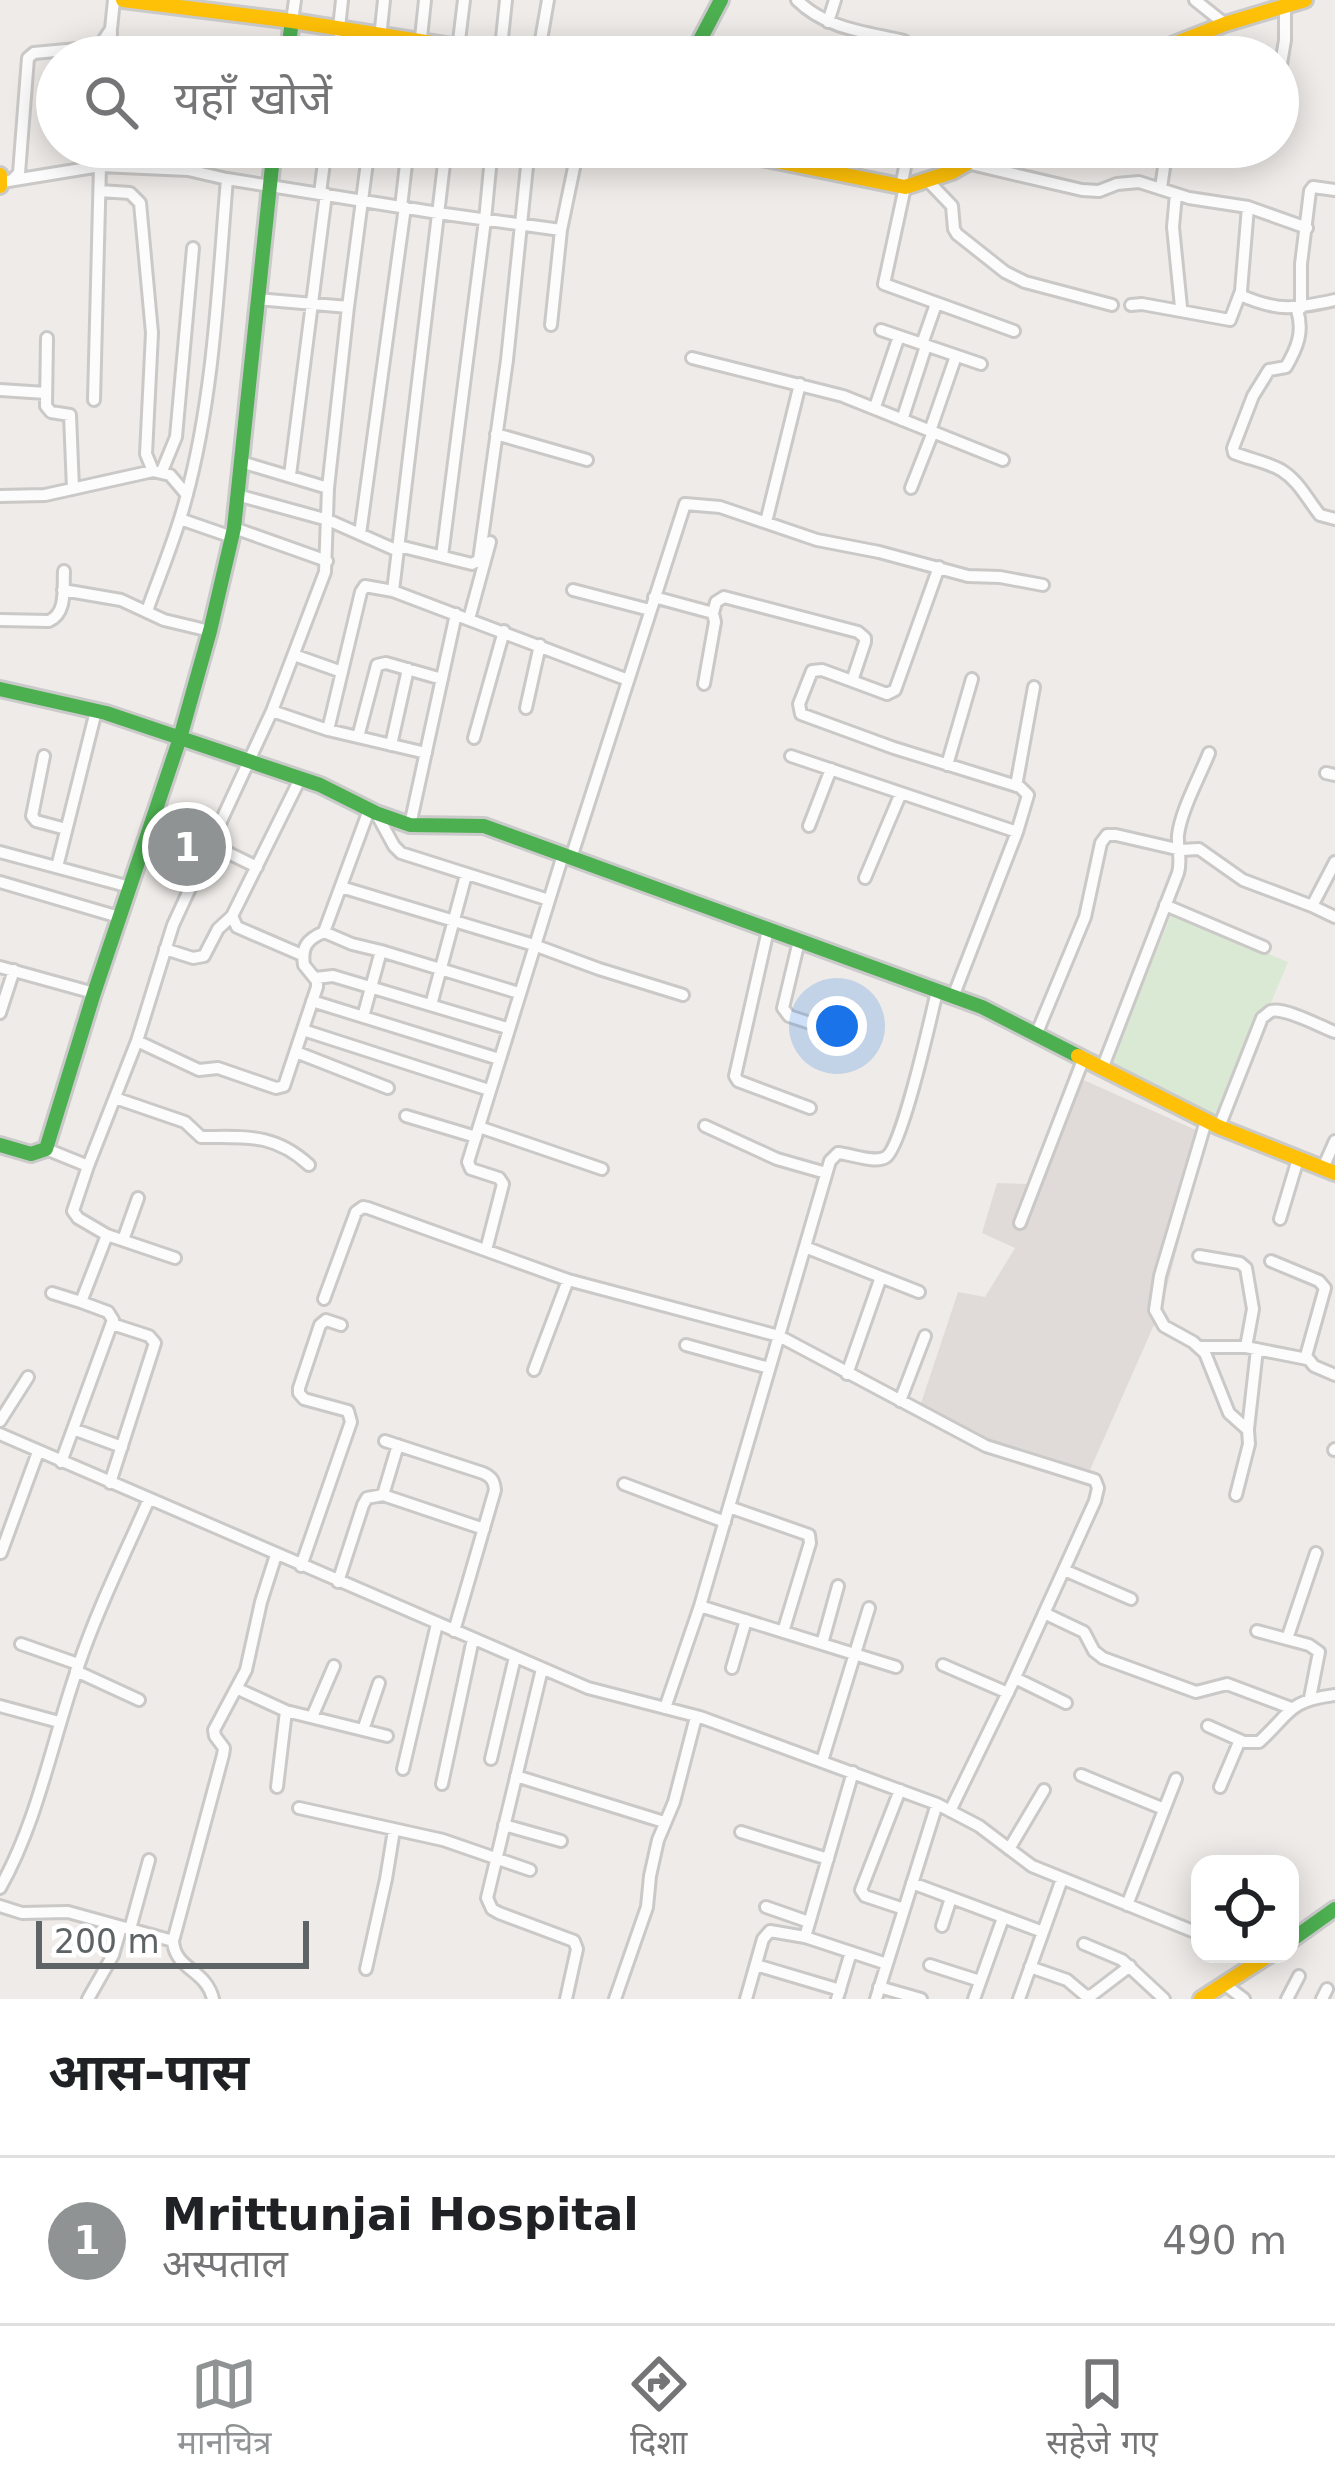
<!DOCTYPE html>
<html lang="hi">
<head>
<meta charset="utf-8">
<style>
  :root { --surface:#fff; --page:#f2f2f2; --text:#202124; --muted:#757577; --line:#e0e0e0; --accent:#909394 }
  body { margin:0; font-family:"DejaVu Sans","Noto Sans Devanagari",sans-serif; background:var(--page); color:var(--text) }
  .controls { position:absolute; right:36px; bottom:36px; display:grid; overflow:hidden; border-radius:24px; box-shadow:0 6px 30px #0003 }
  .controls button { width:108px; height:108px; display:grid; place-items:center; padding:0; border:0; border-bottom:3px solid var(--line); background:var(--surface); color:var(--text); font:60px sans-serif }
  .scale { position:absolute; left:36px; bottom:30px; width:273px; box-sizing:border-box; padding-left:12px; border:6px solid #5e6366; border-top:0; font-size:33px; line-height:42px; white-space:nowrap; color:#5e6366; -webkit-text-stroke:9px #fff; paint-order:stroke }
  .you { position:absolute; left:837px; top:1026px; width:42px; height:42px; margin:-30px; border:9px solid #fff; border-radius:50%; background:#1a73e8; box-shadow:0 0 0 18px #1a73e833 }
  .badge { display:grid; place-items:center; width:78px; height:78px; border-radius:50%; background:var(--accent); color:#fff; font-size:39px; font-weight:700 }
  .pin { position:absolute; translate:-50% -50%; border:6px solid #fff; box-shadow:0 3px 12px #0006 }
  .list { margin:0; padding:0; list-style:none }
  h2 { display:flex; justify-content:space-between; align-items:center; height:156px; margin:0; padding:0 48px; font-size:51px }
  h2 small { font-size:39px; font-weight:400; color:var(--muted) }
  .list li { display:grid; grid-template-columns:78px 1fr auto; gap:36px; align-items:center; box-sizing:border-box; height:168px; padding:0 48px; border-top:3px solid var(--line) }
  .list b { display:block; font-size:45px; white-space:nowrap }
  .list p { margin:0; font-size:39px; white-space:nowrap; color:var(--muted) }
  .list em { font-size:39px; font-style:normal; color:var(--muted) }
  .icon { flex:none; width:66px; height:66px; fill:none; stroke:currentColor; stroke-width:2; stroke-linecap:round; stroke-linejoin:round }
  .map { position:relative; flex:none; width:1335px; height:1999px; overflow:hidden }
  .search { position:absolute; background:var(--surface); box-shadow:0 6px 30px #0003; left:36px; right:36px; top:36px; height:132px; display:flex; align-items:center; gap:30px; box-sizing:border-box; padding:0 42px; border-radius:66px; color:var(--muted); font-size:45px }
  .sheet { height:324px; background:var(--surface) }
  nav { display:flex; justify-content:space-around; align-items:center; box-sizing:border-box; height:168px; border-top:3px solid var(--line); background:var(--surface); font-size:33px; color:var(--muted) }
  nav a { display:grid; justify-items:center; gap:6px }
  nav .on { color:var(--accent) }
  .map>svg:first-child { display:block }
</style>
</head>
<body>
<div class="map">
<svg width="1335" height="1999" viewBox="0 0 1335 1999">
  <rect width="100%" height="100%" fill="#eeebe8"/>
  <!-- education -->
  <path fill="#e0dbd8" d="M1070 1074 1207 1135 1161 1309 1090 1470 1000 1447 920 1406 958 1292 985 1297 1015 1248 982 1233 997 1183 1027 1184Z"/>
  <!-- green -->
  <path fill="#dae9d4" d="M1172 913 1288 962 1222 1120 1110 1066Z"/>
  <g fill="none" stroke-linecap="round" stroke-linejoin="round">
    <!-- street casing -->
    <g stroke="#cac9c8" stroke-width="16">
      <path id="street" d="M797 0C826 29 866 32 904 41
        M1195 0 1225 24
        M292 21 295 0
        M828 22 835 0
        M339 28 342 0
        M151 51 222 57
        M110 57 111 32
        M338 57 341 29
        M378 57 384 0
        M419 57 425 0
        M457 57 464 0
        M500 57 506 0
        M538 57 548 0
        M1278 82 1285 40V3
        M598 147 616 153 625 147
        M659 147 672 150 679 147
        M971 164 1082 190 1099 191 1117 184 1139 182 1189 198 1248 207 1307 228
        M13 179 19 173 28 58 34 53 99 47 111 29 114 0
        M2 182 100 166 188 170 227 179 438 213 561 230
        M930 183 952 206 954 229 957 234 1005 272 1025 282 1112 305
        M901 187 909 147
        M905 187 884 284 1014 331
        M1161 188 1167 147
        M1335 190 1313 187 1310 191 1301 264V308L1297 310C1304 332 1297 348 1286 367L1269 370 1253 396 1233 448 1234 453C1249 459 1267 462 1281 470 1299 481 1307 499 1320 515L1335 519
        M100 191 130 193 140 203 152 333 146 454 153 471
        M320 193 326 147
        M1176 194 1173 227 1181 307
        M401 207 408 147
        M1240 295C1279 312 1295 309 1335 300
        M257 299 348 307
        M1131 305 1142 304 1230 320 1241 291 1248 207
        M551 325 561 230 577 153 581 147
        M881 330 981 364
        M47 338 46 406 51 412 70 415 73 489
        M922 344 936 304
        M692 358 843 396 1003 460
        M0 390 46 393
        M94 400 100 166
        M875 407 899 336
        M902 420 926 346
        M930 431 956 356
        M496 434 587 460
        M241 462 328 488
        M162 471 176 437 193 248
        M290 475 326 194
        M911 488 933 432
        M237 495 328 520 398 551
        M0 496 45 495 153 471 170 475 187 495
        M180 519 232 537
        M766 522 800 384
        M234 528 327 561
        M360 534 405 207
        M399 546 472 564 479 560 507 360 529 147
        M442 556 485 220 492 147
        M63 590 121 600 164 620 210 631
        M573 590 650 610
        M393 591 446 147
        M654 597 713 613 715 622 704 684
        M147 611C160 574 176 537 186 498 214 395 218 285 227 179
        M713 613 716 602 724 597 858 632 865 638V642L852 681 887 694 895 690 939 567
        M469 619 490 542
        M0 620 49 621C67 613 63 589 64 571
        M294 655 342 672
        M852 681 822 670 812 671 799 704 801 714 894 748 1020 787 1028 795 1017 832
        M526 708 540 645
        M272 711 328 730 361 592 365 586 393 591 628 680
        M328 730 426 753
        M358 737 377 665 386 663 442 679
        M474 738 504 631
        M391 745 408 669
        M44 756 32 816 36 821 66 829
        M791 756 1017 832 953 997
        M947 765 972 679
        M1326 773 1335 775
        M300 779 232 916 237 927 302 955
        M1016 786 1034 687
        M369 810 324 932 352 944 381 951 519 993
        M376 813 394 846 401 853 549 900
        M410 825 456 614
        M809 826 831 769
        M210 844 257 867
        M0 852 130 887
        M571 858 685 504 720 507 817 540 879 552 968 576 1000 577 1043 585
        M57 867 96 711
        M865 878 901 793
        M0 882 119 917
        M341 887 534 945 599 969 683 995
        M1165 905 1264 947
        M1312 906 1335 917
        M768 930 735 1076 738 1081 810 1108
        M799 941 783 1008 789 1016 834 1031
        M165 949 193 958 204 956 218 929 232 916
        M0 967 94 993
        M315 978 333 976 507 1028
        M312 1001 499 1059
        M431 1005 466 875
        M0 1013 14 970
        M363 1017 381 951
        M303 1030 489 1090
        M1036 1035 1085 917 1101 843 1107 835H1116L1181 850 1199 849 1243 880 1312 906 1335 862
        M137 1041 199 1070 218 1068 276 1088 284 1086 317 987V981L304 965C301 946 308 939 324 932
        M296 1052 388 1088
        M1102 1069 1178 873C1182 859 1177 849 1178 835 1181 810 1200 776 1209 753
        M115 1098 185 1122 201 1137C246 1137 274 1133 309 1165
        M406 1116 476 1137
        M1206 1121 1160 1276 1155 1310 1164 1326 1193 1342 1205 1353 1229 1413 1248 1430 1249 1444 1236 1495
        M705 1126 777 1159 826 1173
        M479 1127 602 1169
        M1219 1127 1262 1018C1265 1016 1268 1013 1271 1011 1285 1007 1321 1027 1335 1032
        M46 1149 88 1166 73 1211 78 1218 107 1235 81 1302 108 1312 113 1320 61 1462
        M88 1166 137 1041 173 925 272 711 325 572 328 488 348 307 369 147
        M1323 1168 1335 1141
        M1280 1219 1298 1159
        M1020 1223 1083 1060
        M107 1235 175 1258
        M123 1240 138 1198
        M805 1247 919 1292
        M486 1250 503 1184 499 1178 471 1169 468 1162 563 855
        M1199 1256 1240 1263 1246 1268 1253 1309 1246 1347
        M1271 1261 1319 1281 1325 1288 1306 1356 1314 1366 1335 1375
        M52 1293 81 1302
        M324 1299 356 1212 363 1207 368 1208 568 1280 779 1336 986 1446 1095 1480 1098 1488 1095 1501 1012 1684 950 1811
        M686 1345 769 1368
        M1199 1347H1246L1307 1359
        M534 1370 568 1280
        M847 1374 881 1277
        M900 1401 925 1336
        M0 1421 28 1377
        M73 1429 122 1447
        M1248 1429 1257 1349
        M0 1434 588 1688 700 1717 937 1804 979 1826 1032 1866 1200 1934
        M385 1441 483 1473C492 1477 494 1481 495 1490L454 1631
        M1334 1450 1335 1449
        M110 1483 155 1343 149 1336 112 1324
        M624 1484 725 1522
        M383 1495 398 1445
        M729 1507 809 1535 810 1543 783 1632
        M1 1553 38 1452
        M301 1566 351 1422 348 1411 304 1399 299 1393V1388L320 1325 326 1320 341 1325
        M1064 1570 1131 1599
        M338 1582 363 1505 367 1498 383 1495 484 1529
        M700 1606 896 1667
        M1044 1613 1084 1632 1094 1651 1103 1658 1196 1692 1227 1684 1291 1708
        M1257 1631 1309 1645 1319 1652 1310 1698
        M1287 1639 1316 1553
        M21 1644 78 1664
        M822 1644 838 1586
        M943 1665 1008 1693
        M732 1668 746 1620
        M542 1669 487 1898 492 1909 499 1913 574 1941 577 1949 566 1999
        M76 1671 139 1700
        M1015 1678 1066 1703
        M238 1689 286 1711 387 1736
        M0 1706 59 1722
        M665 1708 700 1606 830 1161 838 1153C851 1154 875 1164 886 1157 902 1147 931 1017 937 991
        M312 1717 334 1666
        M1208 1726 1244 1742H1259C1291 1713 1287 1701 1335 1695
        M363 1730 379 1683
        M491 1759 515 1657
        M822 1761 869 1608
        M403 1769 437 1624
        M1081 1775 1164 1809
        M516 1776 664 1822
        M442 1784 473 1639
        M277 1787 286 1711
        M1220 1787 1240 1740
        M900 1790 861 1890 865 1896 904 1909
        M299 1808 443 1840 530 1870
        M504 1825 561 1841
        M741 1832 828 1859
        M1009 1849 1044 1790
        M912 1883 1043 1932
        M0 1888C39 1819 53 1736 80 1661 99 1605 126 1552 149 1499
        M1127 1905 1176 1779
        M0 1906 22 1913 68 1912 173 1941
        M766 1907 809 1922
        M942 1926 951 1898
        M130 1929 149 1860
        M805 1937 853 1772
        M1084 1944 1122 1960 1164 1999
        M756 1965 840 1990
        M930 1965 980 1981
        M1030 1967 1067 1980 1086 1996 1092 1995 1130 1966
        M366 1969 386 1879 394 1830
        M1224 1984 1244 1999
        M879 1987 921 1999
        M88 1999 113 1955 121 1927
        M213 1999C206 1969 175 1970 173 1941L223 1755 224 1748 215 1736 214 1730 246 1670 261 1602 276 1555
        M615 1999 647 1907 650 1876 658 1840 674 1802 696 1717
        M746 1999 763 1939 770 1931 805 1937 887 1964
        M837 1999 851 1952
        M876 1999 937 1804
        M974 1999 1003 1918
        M1019 1999 1062 1879
        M1287 1999 1299 1976
        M1322 1999 1327 1989"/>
    </g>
    <!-- fast casing -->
    <g stroke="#cacaca" stroke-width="20">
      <path id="fast" d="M287 57 292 21
        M691 57 721 0
        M0 689 106 713 320 785 376 813 410 825 484 826 982 1007 1078 1056
        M0 1145 31 1154 46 1149 94 993 180 738 210 631 234 528 274 147
        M1290 1941 1335 1909"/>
    </g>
    <!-- slow casing -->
    <g stroke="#cacaca" stroke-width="20">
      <path id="slow" d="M123 0 292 21 522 57
        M1141 57 1225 24 1305 0
        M707 147 905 187 952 172 995 147
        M0 175V186
        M1078 1056 1219 1127 1335 1173
        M1201 1999 1271 1954"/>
    </g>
    <!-- street -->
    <use href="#street" stroke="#fcfcfc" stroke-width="10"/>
    <!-- fast -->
    <use href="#fast" stroke="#4caf50" stroke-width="14"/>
    <!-- slow -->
    <use href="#slow" stroke="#ffc107" stroke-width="14"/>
  </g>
</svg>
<div class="controls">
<button><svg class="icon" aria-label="locate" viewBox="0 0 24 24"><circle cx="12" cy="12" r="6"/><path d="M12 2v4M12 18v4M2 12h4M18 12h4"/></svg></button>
</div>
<div class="scale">200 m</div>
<div class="you"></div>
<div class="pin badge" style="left:187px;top:847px">1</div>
<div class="search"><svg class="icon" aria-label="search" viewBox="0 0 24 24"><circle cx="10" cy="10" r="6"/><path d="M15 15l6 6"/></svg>यहाँ खोजें</div>
</div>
<section class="sheet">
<h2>आस-पास<small></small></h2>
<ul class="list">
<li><span class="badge">1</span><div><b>Mrittunjai Hospital</b><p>अस्पताल</p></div><em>490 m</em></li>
</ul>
</section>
<nav>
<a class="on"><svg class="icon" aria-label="map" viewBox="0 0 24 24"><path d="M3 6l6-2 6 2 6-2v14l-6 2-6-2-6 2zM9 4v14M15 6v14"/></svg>मानचित्र</a>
<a><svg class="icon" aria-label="directions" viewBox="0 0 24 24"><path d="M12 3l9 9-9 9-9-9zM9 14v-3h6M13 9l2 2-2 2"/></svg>दिशा</a>
<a><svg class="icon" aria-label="saved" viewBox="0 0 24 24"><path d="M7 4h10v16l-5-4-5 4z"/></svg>सहेजे गए</a>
</nav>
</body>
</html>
